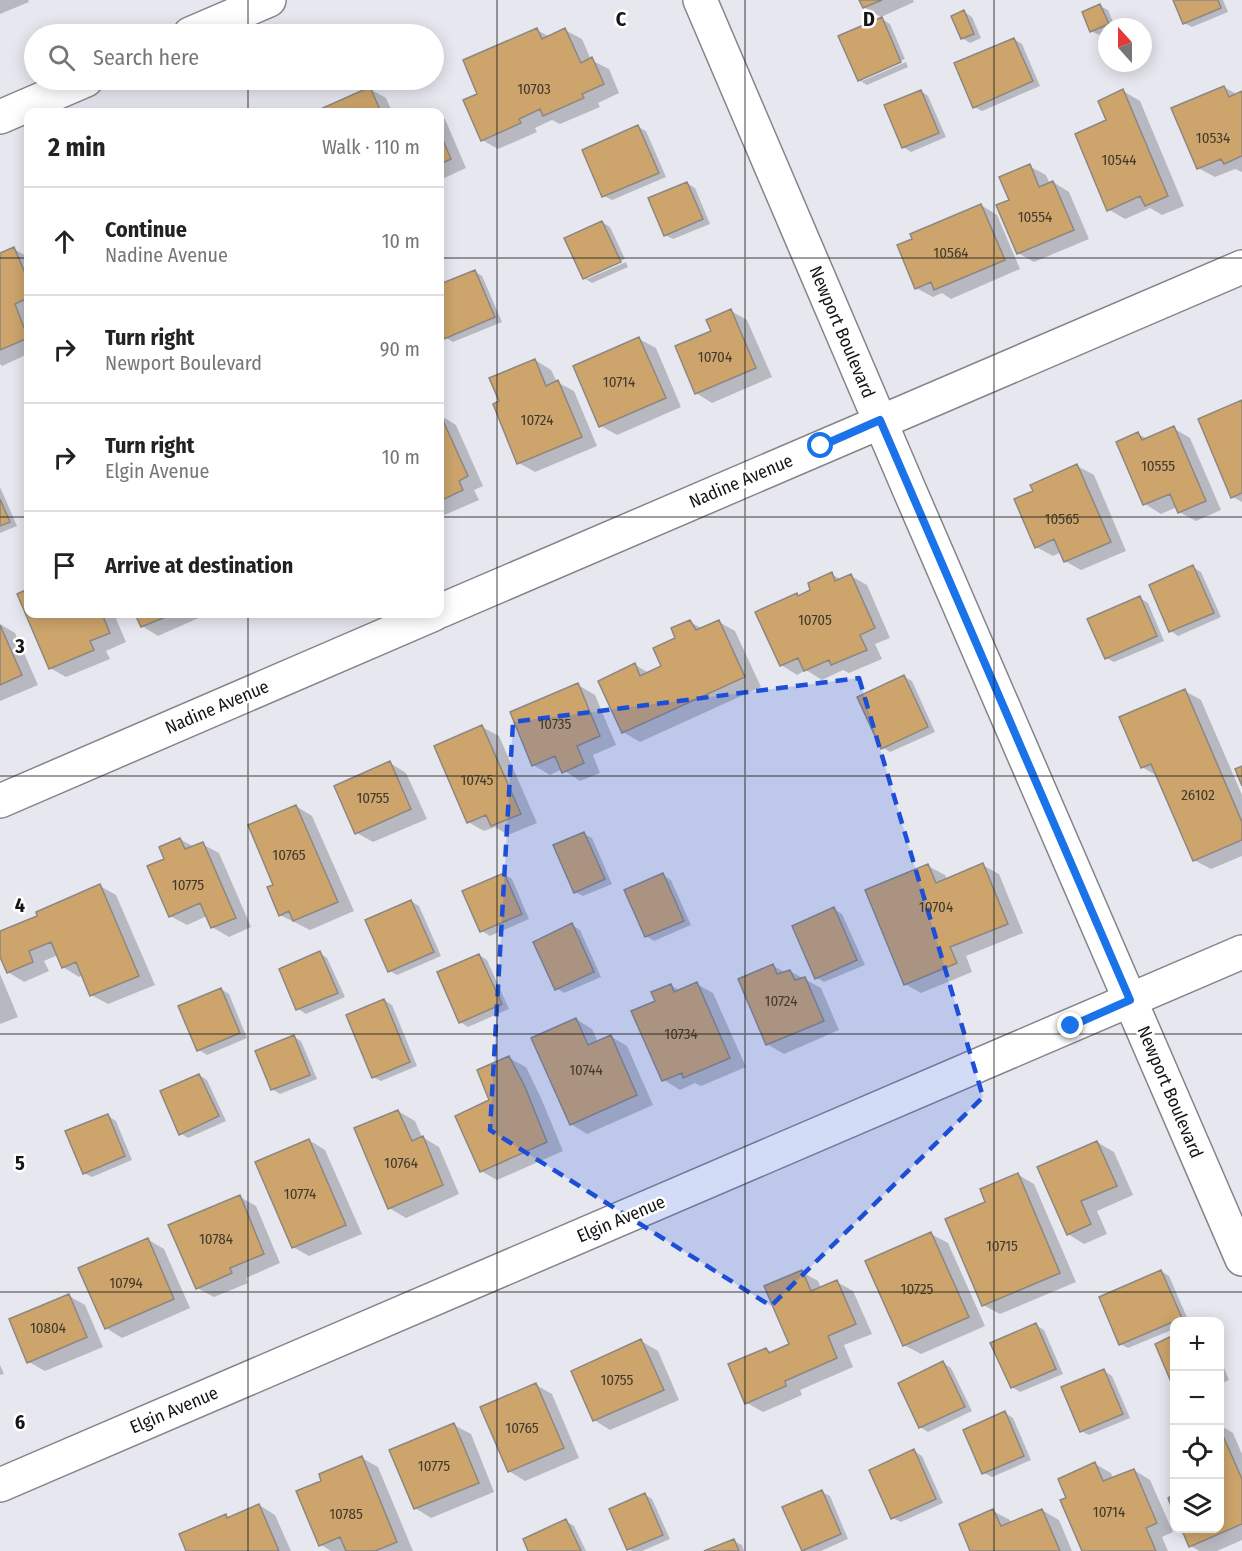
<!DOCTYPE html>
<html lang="en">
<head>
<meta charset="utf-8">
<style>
  :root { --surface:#fff; --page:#f2f2f2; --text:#222; --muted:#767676; --line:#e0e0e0 }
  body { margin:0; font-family:"Fira Sans Condensed",sans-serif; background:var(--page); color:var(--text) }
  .controls { position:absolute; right:18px; bottom:18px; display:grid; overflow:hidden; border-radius:12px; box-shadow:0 3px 15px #0003 }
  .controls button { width:54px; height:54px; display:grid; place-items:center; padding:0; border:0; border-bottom:2px solid var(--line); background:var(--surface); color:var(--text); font:30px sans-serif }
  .compass { position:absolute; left:1098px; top:18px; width:54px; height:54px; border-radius:50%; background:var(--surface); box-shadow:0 3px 15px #0003; rotate:339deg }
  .stop { position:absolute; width:18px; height:18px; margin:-14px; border:4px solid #1a73e8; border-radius:50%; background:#fff }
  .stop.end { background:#1a73e8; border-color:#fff; box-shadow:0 2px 6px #0008 }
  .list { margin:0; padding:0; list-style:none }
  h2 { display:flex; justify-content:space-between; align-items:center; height:78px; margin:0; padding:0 24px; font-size:26px }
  h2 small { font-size:20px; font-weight:400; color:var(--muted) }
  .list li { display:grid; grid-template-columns:39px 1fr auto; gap:18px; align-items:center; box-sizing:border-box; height:108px; padding:0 24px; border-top:2px solid var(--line) }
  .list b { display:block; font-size:22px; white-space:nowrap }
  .list p { margin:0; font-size:20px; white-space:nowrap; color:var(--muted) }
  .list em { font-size:20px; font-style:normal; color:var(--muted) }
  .icon { flex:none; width:33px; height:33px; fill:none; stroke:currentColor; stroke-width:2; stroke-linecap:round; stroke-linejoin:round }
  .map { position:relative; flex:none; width:1242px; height:1551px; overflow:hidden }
  .search { position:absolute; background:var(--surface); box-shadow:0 3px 15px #0003; left:24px; top:24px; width:420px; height:66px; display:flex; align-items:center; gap:15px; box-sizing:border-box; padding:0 21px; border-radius:33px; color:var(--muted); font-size:22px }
  .panel { position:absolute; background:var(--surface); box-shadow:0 3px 15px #0003; left:24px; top:108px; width:420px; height:510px; border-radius:12px }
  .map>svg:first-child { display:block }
</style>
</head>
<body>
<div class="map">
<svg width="1242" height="1551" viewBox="0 0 1242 1551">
  <rect width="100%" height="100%" fill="#e7e7f0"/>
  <!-- shadow -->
  <path fill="#0003" d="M0 0H28L29 2 0 14Z
    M861 0H913L914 2 881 17 864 7Z
    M1174 0H1223L1228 12 1192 27 1184 23Z
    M1100 6 1108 10 1115 27H1107V32L1099 35 1091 31Z
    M964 12 972 17 981 38 970 43 962 38Z
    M882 19 890 24 905 59 862 78V81L906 62 908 67 867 85 859 80Z
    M537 30 550 37 565 30 582 39 591 60 609 69 619 93 598 103 600 107 560 124 552 120 535 128 537 132 498 149 482 140 479 94Z
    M1014 39 1022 44 1040 86 982 111 974 107Z
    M1224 87 1238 95 1242 93V172L1235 169 1215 177 1198 168Z
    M370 89 386 98 392 112H320V111Z
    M921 91 928 96 946 137 911 152 903 147Z
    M1123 91 1140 101 1184 206 1162 215 1150 208 1125 219 1108 209V121Z
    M440 116 445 119 466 168 440 180Z
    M638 127 646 131 666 177 612 200 604 196Z
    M1029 166 1046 175 1050 184 1053 182 1069 192 1089 239 1034 262 1018 253 1011 201Z
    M687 183 695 188 710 224 673 239 665 235Z
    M981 205 997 215 1020 269 951 299 942 293 933 297 916 288Z
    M602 222 610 227 625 259 587 276V279L626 262 628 267 592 283 584 278Z
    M14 249 28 257V354L2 366 0 364V254Z
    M474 271 482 276 502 322 453 342 445 337 440 325V286Z
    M731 311 747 320 772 377 712 403 696 393Z
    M639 339 656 348 681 407 617 435 601 426Z
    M535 360 551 370 557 382 574 391 597 446 535 472 519 463 501 402Z
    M1242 401V502L1233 497Z
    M440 415 456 425 483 486 474 490 479 500 442 516 440 514Z
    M1173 428 1190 438 1221 510 1196 521 1179 512 1177 507 1161 514 1145 504 1138 434 1148 439Z
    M1077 466 1094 475 1126 551 1081 570 1065 561 1061 552 1053 556 1036 547 1035 492Z
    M0 487 17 526 0 533Z
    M1193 567 1201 572 1221 617 1178 636 1171 631Z
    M831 574 842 580 851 576 867 585 890 638 875 644 882 659 849 673 843 670 822 680 806 670 797 675 781 665 797 594 800 597 812 591Z
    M28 591V614H114L126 642 106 651 110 659 66 677 50 668 19 595Z
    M1140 598 1148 603 1164 641 1114 662 1106 658Z
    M136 614H202L203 616 158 636 142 626Z
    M690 622 703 629 719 622 735 631 761 687 640 742 623 732 635 665 649 673 663 667 677 638Z
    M0 624 15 633 38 685 0 701Z
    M904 677 912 681 935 732 890 752 882 747Z
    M578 685 595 695 616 745 593 755 600 773 580 781 562 769 550 775 533 765Z
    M1185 691 1201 700 1242 795V856L1211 869 1194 860 1159 777 1142 767Z
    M482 727 499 736 537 823 508 835 495 827 484 831 468 822Z
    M390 763 406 773 427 819 373 842 357 833Z
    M296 806 312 816 354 911 310 930 280 915Z
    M584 834 592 838 612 884 583 896 575 892Z
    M180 839 194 847 202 844 219 853 251 927 229 937 212 927 207 916 187 925 170 916 166 860Z
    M982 865 999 874 1023 933 966 956 972 972 921 993 905 984 928 866 945 875 947 880Z
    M504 874 512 879 529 919 490 936 482 931 464 892Z
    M663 875 671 880 691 925 654 941 646 936Z
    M100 886 116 895 155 985 108 1004 91 995 83 975 79 977 63 967 58 955 44 961 49 971 24 982 8 972 0 954V933L39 916Z
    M411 901 419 906 441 956 397 975 390 971Z
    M834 909 842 914 865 965 824 982 817 978Z
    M572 925 580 930 601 977 564 993 556 988Z
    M320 953 327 958 345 997 306 1014 298 1009Z
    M479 955 487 960 509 1009 468 1027 460 1022Z
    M772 965 786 973 790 971 821 988 839 1030 784 1054 767 1044Z
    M0 974 18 1017 0 1024Z
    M697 984 713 993 746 1067 701 1086 695 1083 680 1090 664 1080 657 1002 671 985 680 991Z
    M221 989 229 994 247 1038 207 1055 199 1050 180 1007Z
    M384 1000 392 1005 417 1066 381 1081 373 1077Z
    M576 1019 592 1029 598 1042 610 1036 627 1046 653 1105 587 1134 571 1124Z
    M294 1037 301 1041 317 1079 280 1094 272 1089Z
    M509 1058 526 1067 541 1098 563 1151 497 1180 481 1171Z
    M199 1075 207 1080 226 1121 188 1138 180 1133Z
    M398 1111 415 1121 422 1137 439 1147 459 1194 406 1218 389 1208Z
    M108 1116 116 1121 132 1160 92 1177 84 1173Z
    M309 1140 325 1150 362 1234 309 1256 293 1247Z
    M1097 1142 1114 1152 1133 1195 1097 1211 1107 1234 1084 1244 1068 1234Z
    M1017 1174 1034 1184 1076 1282 1000 1314 983 1305Z
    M240 1197 256 1206 280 1263 246 1278 248 1283 214 1297 197 1288Z
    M931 1234 948 1243 985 1326 921 1354 904 1345Z
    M147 1239 164 1249 190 1308 122 1338 106 1328Z
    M1161 1271 1169 1276 1189 1322H1174V1329L1128 1348 1120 1344Z
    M802 1272 818 1281 821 1288 837 1282 853 1291 872 1334 844 1345 853 1367 800 1390 802 1395 763 1412 747 1403 766 1349 773 1353 791 1344Z
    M69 1296 85 1305 103 1347 45 1371 29 1362Z
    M1036 1325 1044 1330 1063 1374 1020 1392 1012 1387Z
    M1174 1337V1385L1157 1345Z
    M641 1341 658 1351 679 1400 610 1430 594 1420Z
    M1220 1358 1229 1380 1220 1384Z
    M943 1363 951 1368 972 1411 928 1432 920 1427Z
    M0 1365 4 1374 0 1375Z
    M1104 1371 1112 1376 1130 1418 1089 1435 1081 1431Z
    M536 1385 552 1394 579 1458 525 1481 509 1471Z
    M1005 1413 1013 1418 1031 1460 992 1477 984 1473Z
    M454 1425 471 1434 494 1492 431 1518 415 1508Z
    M1220 1425 1233 1433 1242 1454V1540L1217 1551H1199L1191 1546 1220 1528Z
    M914 1451 922 1456 943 1503 901 1522 893 1518Z
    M362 1458 378 1467 413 1551H331L321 1545 323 1481Z
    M1095 1464 1111 1473 1113 1479 1134 1470 1150 1480 1173 1532 1162 1537 1168 1551H1084L1068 1499Z
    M822 1492 830 1496 848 1539 821 1551H804L784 1508Z
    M644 1494 652 1499 670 1539 642 1551H632L628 1549Z
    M259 1505 275 1515 291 1551H188L225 1516 229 1518Z
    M1042 1510 1059 1520 1072 1551H972L993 1511 1010 1520 1011 1523Z
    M566 1521 574 1526 586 1551H530Z
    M734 1541 742 1545 744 1551H708Z"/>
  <!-- building -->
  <path fill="#cda56c" stroke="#8d8780" stroke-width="1.5" d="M859 0H882L863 8Z
    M1173 0H1218L1221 8 1183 24Z
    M1100 4 1109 24 1090 32 1082 12Z
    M964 10 974 34 961 39 951 16Z
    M882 17 901 62 858 81 838 36Z
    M537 28 542 39 565 28 581 63 592 57 604 84 582 94 584 98 543 116 540 109 519 119 521 123 481 141 463 100 477 94 463 60Z
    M1014 38 1033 81 973 108 954 63Z
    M1224 86 1229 97 1242 91V156L1224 164 1221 159 1197 169 1171 108Z
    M370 87 381 112H319L318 110Z
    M1123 89 1168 196 1145 206 1140 196 1107 211 1075 134 1106 120 1098 101Z
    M921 90 939 133 902 148 884 105Z
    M638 125 659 173 602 197 582 150Z
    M440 133 451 159 440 164Z
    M1030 164 1039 187 1053 181 1074 230 1017 254 996 205 1009 200 999 177Z
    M687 182 703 219 664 236 648 198Z
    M981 204 1005 260 934 290 931 282 915 289 897 245 912 239 910 234Z
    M602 221 621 262 583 279 564 238Z
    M14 247 28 280V298L15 304 28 338 0 350V253Z
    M475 270 495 317 444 339 440 329V284Z
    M731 309 756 368 695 394 675 346 711 331 706 320Z
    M639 337 666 398 599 427 573 366Z
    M535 359 546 386 558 380 582 437 517 464 493 404 499 401 489 378Z
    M1242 400V493L1231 498 1198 419Z
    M440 414 468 476 459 481 463 490 440 501Z
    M1174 426 1206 501 1178 513 1170 494 1143 505 1116 442 1138 432 1142 440Z
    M1077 464 1111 542 1064 562 1054 539 1035 548 1014 499 1033 491 1030 485Z
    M0 499 10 522 0 526Z
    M1193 565 1214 613 1169 632 1149 585Z
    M832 572 835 581 851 574 875 628 860 635 867 650 831 665 829 660 804 671 798 658 780 666 755 612 797 593 798 596 810 590 808 583Z
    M28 589V614H102L110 633 90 641 94 650 49 669 17 594Z
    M1140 596 1157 636 1105 659 1087 619Z
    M135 614H173L141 627Z
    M690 620 696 630 719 620 745 677 622 733 598 681 635 663 640 676 661 666 653 648 675 638 671 628Z
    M0 625 22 675 0 685Z
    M904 675 928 727 881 749 857 697Z
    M578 683 600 736 577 746 584 763 562 773 555 756 532 766 510 712Z
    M1185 689 1242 822V840L1193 861 1151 764 1141 768 1119 717Z
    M482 725 521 814 491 826 486 815 467 823 434 746Z
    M390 761 411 809 355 834 334 786Z
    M1242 766V786L1235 769Z
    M296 805 338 902 293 921 289 911 279 916 267 887 273 885 248 825Z
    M584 832 605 879 574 893 553 845Z
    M180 838 185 849 203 842 236 918 211 928 200 903 169 917 147 866 164 859 159 847Z
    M983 863 1008 924 950 947 957 963 904 985 865 890 928 864 936 883Z
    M504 873 522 914 480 932 462 891Z
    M663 873 684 921 645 937 624 890Z
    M100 884 139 976 90 996 76 962 62 968 51 942 29 951 33 962 7 973 0 957V931L37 916 36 912Z
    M411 900 434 952 388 972 365 920Z
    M834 907 857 960 815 979 792 926Z
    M572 923 594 972 555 990 533 942Z
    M320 951 338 993 296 1010 279 969Z
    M479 954 502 1004 459 1023 437 972Z
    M773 964 777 974 790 970 795 980 805 977 824 1021 766 1045 738 979Z
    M697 982 730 1058 683 1078 682 1073 662 1081 631 1011 655 1001 651 992 671 984 674 992Z
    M221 988 240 1033 197 1051 178 1006Z
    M384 999 410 1062 372 1078 346 1015Z
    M576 1018 588 1045 611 1035 637 1095 570 1125 531 1038Z
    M294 1035 310 1075 271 1090 255 1051Z
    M509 1056 525 1087 547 1142 480 1172 455 1116 489 1100 477 1070Z
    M199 1074 219 1116 179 1135 160 1091Z
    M398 1110 412 1141 423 1136 443 1185 388 1209 354 1128Z
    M108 1114 125 1156 83 1174 65 1131Z
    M309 1139 346 1225 292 1248 255 1162Z
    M1097 1141 1117 1186 1081 1201 1091 1224 1067 1235 1037 1167Z
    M1018 1173 1060 1273 982 1306 945 1219 985 1202 980 1189Z
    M240 1195 264 1254 230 1268 232 1273 196 1289 168 1225Z
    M931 1232 969 1317 903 1346 865 1261Z
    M148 1238 174 1299 105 1329 78 1268Z
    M802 1270 811 1291 837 1280 856 1324 828 1336 837 1358 785 1381 786 1386 745 1404 728 1364 766 1348 769 1353 789 1344 764 1286Z
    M1161 1270 1182 1318 1119 1345 1099 1297Z
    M69 1294 87 1337 27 1363 9 1319Z
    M1036 1323 1056 1369 1011 1388 990 1343Z
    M1174 1335V1389L1155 1344Z
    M641 1339 664 1390 593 1421 571 1371Z
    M943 1361 965 1407 919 1428 898 1383Z
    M1104 1369 1123 1414 1080 1432 1061 1387Z
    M536 1383 564 1448 508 1472 480 1407Z
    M1005 1411 1024 1456 982 1474 963 1430Z
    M454 1423 479 1483 414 1509 389 1450Z
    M1220 1429 1242 1479V1524L1189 1547 1181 1528H1220Z
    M914 1449 936 1499 891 1519 869 1470Z
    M362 1456 397 1542 375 1551H346L340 1537 319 1546 296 1491 321 1481 319 1474Z
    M1095 1462 1103 1481 1134 1469 1157 1523 1146 1528 1156 1551H1082L1060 1500 1066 1498 1058 1479Z
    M822 1490 841 1534 802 1551 782 1507Z
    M645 1493 663 1535 627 1550 609 1509Z
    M1174 1494V1514L1168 1498Z
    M259 1504 279 1551H186L179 1534 226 1514 227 1518Z
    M993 1509 1001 1526 1042 1509 1060 1551H970L959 1524Z
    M566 1519 581 1551H528L523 1539Z
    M734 1539 739 1551H704Z"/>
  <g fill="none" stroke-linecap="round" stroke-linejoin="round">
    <!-- minor casing -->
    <g stroke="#84848c" stroke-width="36">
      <path id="minor" d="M700 0 909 489 1242 1259
        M190 34 269 0
        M0 117 86 80
        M440 611 1242 267
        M0 801 434 614
        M0 1485 1242 952"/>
    </g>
    <!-- minor -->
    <use href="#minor" stroke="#fff" stroke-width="33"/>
  </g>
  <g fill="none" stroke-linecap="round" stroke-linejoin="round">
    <!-- route -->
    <path stroke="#1a73e8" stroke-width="8" d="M821 446 880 420 1130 1000 1071 1026"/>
  </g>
  <!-- marked area -->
  <path fill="#1d4ed8" fill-opacity="0.2" stroke="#1d4ed8" stroke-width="4.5" stroke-dasharray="12 8" stroke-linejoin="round" d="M859 678 983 1097 771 1306 490 1130 513 722Z"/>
  <!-- grid -->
  <path fill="none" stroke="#151518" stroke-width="1.5" stroke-opacity="0.55" d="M248 0V34M497 0V1551M745 0V1551M994 0V1551M248 80V112M0 258H28M440 258H1242M0 517H28M440 517H1242M248 614V1551M0 776H1242M0 1034H1242M0 1292H1242"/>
  <g text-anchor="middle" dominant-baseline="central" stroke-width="5" stroke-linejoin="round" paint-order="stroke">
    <!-- number labels -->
    <g font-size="15" fill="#43392d">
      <text x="534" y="89">10703</text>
      <text x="1213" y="138">10534</text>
      <text x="1119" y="160">10544</text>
      <text x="1035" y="217">10554</text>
      <text x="951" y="253">10564</text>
      <text x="715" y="357">10704</text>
      <text x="619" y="382">10714</text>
      <text x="537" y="420">10724</text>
      <text x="1158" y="466">10555</text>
      <text x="1062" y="519">10565</text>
      <text x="815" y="620">10705</text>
      <text x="555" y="724">10735</text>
      <text x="477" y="780">10745</text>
      <text x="1198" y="795">26102</text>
      <text x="373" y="798">10755</text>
      <text x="289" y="855">10765</text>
      <text x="188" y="885">10775</text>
      <text x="936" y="907">10704</text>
      <text x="781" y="1001">10724</text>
      <text x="681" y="1034">10734</text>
      <text x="586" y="1070">10744</text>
      <text x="401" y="1163">10764</text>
      <text x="300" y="1194">10774</text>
      <text x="216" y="1239">10784</text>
      <text x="1002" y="1246">10715</text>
      <text x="126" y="1283">10794</text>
      <text x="917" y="1289">10725</text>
      <text x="48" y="1328">10804</text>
      <text x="617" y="1380">10755</text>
      <text x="522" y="1428">10765</text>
      <text x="434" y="1466">10775</text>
      <text x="1109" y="1512">10714</text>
      <text x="346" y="1514">10785</text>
    </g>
    <!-- street labels -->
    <g font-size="18" fill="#151518" stroke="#fff">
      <text transform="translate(842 332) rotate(67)">Newport Boulevard</text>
      <text transform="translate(741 481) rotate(-23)">Nadine Avenue</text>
      <text transform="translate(217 707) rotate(-23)">Nadine Avenue</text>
      <text transform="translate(1170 1092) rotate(67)">Newport Boulevard</text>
      <text transform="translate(621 1219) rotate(-23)">Elgin Avenue</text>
      <text transform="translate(174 1410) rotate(-23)">Elgin Avenue</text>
    </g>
  </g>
  <g font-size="20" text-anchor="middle" font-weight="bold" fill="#151518" stroke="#fff" stroke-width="5" stroke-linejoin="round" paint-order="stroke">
    <text x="621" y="26">C</text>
    <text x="869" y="26">D</text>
    <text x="20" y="653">3</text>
    <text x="20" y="912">4</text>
    <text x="20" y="1170">5</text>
    <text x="20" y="1429">6</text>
  </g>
</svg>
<div class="controls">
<button>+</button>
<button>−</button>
<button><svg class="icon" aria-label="locate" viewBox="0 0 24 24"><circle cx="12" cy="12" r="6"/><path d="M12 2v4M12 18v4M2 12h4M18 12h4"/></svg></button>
<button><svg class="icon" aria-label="layers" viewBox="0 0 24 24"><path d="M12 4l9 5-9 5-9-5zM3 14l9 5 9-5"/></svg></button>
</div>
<svg class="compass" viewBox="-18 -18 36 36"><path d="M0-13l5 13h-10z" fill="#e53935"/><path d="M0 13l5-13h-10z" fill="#767676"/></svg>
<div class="stop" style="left:821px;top:446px"></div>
<div class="stop end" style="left:1071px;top:1026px"></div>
<div class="search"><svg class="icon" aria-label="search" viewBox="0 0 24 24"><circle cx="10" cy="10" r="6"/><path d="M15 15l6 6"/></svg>Search here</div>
<section class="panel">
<h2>2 min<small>Walk · 110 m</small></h2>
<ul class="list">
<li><svg class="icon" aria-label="ahead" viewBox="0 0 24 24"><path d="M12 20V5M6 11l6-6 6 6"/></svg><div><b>Continue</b><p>Nadine Avenue</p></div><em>10 m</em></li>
<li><svg class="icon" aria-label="right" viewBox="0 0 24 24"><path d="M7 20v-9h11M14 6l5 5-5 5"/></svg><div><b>Turn right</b><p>Newport Boulevard</p></div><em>90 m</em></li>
<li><svg class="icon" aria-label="right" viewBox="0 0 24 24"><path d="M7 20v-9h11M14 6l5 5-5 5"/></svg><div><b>Turn right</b><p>Elgin Avenue</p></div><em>10 m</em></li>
<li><svg class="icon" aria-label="arrive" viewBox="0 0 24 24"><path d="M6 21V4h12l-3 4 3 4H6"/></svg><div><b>Arrive at destination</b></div></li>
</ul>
</section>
</div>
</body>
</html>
